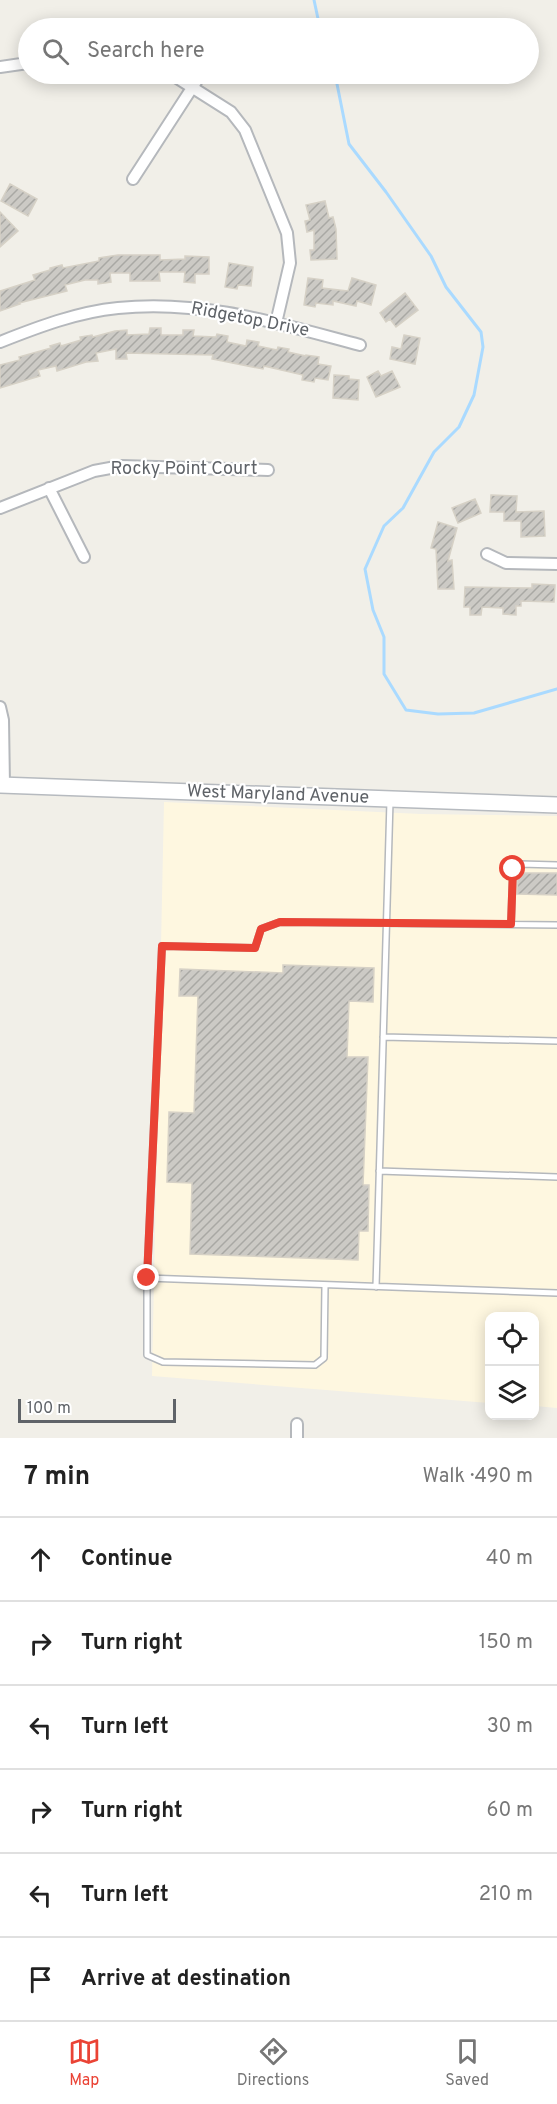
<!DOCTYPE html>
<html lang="en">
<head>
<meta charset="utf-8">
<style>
  :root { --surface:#fff; --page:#f2f2f2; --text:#222; --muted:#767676; --line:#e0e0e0; --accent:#ea4335 }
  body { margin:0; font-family:Overpass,sans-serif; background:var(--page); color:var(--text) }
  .controls { position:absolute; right:18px; bottom:18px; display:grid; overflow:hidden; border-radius:12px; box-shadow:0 3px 15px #0003 }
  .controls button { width:54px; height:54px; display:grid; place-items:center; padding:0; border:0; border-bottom:2px solid var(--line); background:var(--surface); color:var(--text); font:30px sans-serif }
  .scale { position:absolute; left:18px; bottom:15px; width:158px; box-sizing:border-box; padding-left:6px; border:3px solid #5f6368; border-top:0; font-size:16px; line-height:21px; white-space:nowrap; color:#5f6368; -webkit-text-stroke:4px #fff; paint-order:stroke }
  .stop { position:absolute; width:18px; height:18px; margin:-14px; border:4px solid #ea4335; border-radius:50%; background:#fff }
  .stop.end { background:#ea4335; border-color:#fff; box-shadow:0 2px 6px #0008 }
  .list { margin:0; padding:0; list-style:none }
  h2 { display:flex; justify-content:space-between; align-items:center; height:78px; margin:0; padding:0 24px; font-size:26px }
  h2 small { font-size:20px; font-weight:400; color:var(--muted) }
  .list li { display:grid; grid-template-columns:39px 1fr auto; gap:18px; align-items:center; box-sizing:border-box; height:84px; padding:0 24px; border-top:2px solid var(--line) }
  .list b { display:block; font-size:22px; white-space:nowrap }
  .list em { font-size:20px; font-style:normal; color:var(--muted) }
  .icon { flex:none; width:33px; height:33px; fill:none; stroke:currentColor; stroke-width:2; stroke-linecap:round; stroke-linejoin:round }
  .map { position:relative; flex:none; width:557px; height:1438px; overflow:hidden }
  .search { position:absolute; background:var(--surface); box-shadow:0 3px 15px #0003; left:18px; right:18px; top:18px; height:66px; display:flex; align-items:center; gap:15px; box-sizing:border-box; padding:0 21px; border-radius:33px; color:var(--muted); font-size:22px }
  .sheet { height:582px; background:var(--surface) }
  nav { display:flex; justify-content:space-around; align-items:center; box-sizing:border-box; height:84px; border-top:2px solid var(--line); background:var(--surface); font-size:16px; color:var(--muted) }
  nav a { display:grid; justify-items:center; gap:3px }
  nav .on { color:var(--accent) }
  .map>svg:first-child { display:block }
</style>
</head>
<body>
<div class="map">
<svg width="557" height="1438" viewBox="0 0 557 1438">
  <defs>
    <pattern id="building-hatch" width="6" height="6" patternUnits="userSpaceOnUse" patternTransform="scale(1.5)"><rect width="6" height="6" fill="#cccac5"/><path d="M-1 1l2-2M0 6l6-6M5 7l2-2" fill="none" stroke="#a9a8a4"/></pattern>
  </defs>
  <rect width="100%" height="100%" fill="#f1efe8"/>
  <!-- commercial -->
  <path fill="#fef7e0" d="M164 802 421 814 557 816V1408L535 1406 534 1316H490L489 1403 152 1376Z"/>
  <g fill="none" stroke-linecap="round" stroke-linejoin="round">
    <!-- stream -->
    <path stroke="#aadaff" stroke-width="3" d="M314 0 320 28
      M333 74 337 84 349 144 386 192 431 256 446 287 481 332 483 347 474 395 459 427 434 452 403 508 384 526 365 569 373 610 384 637V674L406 710 438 714 474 713 557 689"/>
  </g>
  <!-- building -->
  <path fill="url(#building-hatch)" stroke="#d6d1c6" stroke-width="1.5" d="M10 184 37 199 28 216 1 201Z
    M325 201 329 218 333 217 336 229 337 259 311 260 310 250H314V230L307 232 305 221 310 220 306 205Z
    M0 212 18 231 0 247Z
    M118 255H160V260L185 259V256L209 257V274H195V283L184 282 185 272H159L160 281H130V273H110L111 282 98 284V280H85L65 285 67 291 19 303 20 304 0 311V291L35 280 33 275 50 270V268L62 265 63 268 99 261V258Z
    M229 263 253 267 251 286 238 285 237 289 225 287Z
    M308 278 323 280 322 288 348 291 352 278 376 285 371 305 357 301 356 306 333 301V305L316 303 315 307 304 305Z
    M405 293 418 310 396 327 390 319 386 322 380 313Z
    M150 328H161V335H183V330H194L193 336 216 337 217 334 228 336 227 342 246 346 247 340 259 342 258 346 277 350 278 347 289 349 288 352 306 356V355L319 357 318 364 331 366 328 380 315 378 314 382 302 380 303 375 264 366 263 369 212 359 213 355 126 353 127 359H116V349L96 353 98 361 86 362 57 371 56 366 38 370 40 376 0 388V365L20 360 19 357 51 348 50 346 60 343 61 346 81 340 80 337 92 335 93 337 115 331 127 330V335L149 334Z
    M404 335 420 338 415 364 390 359 392 347 401 349Z
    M378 371 381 376 392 371 400 387 376 397 367 377Z
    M334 375 349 376V379L359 380 358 400 333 398Z
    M491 495 517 496 516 512 544 511 545 536 521 537V521H504V512H490Z
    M475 499 481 513 458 523 452 508Z
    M438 522 457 528 448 561 452 560 454 589H438L436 549 431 548Z
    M532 584 555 585 554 602 521 601V606H516V615L503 614V608L482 607 481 615H470V607H464L465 587 532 588Z
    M518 873H557V895L517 894Z
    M283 965 374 968 373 1002 349 1001 347 1057H368L363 1185H369L368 1231H359L358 1260 190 1254 192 1183 167 1182 169 1112 194 1113 198 996H179L180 969 283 973Z"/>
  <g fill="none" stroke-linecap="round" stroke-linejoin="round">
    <!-- lane casing -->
    <g stroke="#b5b8bc" stroke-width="8">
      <path id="lane" d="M511 924 513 869 520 864 557 865
        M557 925 280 922 261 929 255 948 162 946 147 1278 557 1293
        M383 1037 557 1041
        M379 1171 557 1177
        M147 1278V1355L163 1362 315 1365 324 1358 325 1286
        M376 1287 390 801"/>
    </g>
    <!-- street casing -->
    <g stroke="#b5b8bc" stroke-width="14">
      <path id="street" d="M0 67 28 63
        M171 74 231 112 245 130 287 233 290 263 276 323
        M133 179 201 74
        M0 342C38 327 77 312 118 308 202 299 280 324 360 345
        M49 488 84 557
        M0 508 94 471 121 466 268 470
        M487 554 506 563 557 564
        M0 707 3 720 4 785
        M297 1438V1424"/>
    </g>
    <!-- secondary casing -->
    <g stroke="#b6babf" stroke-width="18">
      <path id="secondary" d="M0 785 557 805"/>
    </g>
    <!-- lane -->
    <use href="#lane" stroke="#fff" stroke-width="5"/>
    <!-- street -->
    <use href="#street" stroke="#fff" stroke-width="10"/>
    <!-- secondary -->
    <use href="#secondary" stroke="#fff" stroke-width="15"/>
  </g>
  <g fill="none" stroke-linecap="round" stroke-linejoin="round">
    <!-- route -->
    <path stroke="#ea4335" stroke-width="8" d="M147 1278 162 946 255 948 261 929 280 922 511 924 513 869"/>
  </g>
  <g text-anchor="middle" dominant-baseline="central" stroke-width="4.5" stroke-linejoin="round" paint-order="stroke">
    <!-- street labels -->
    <g font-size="18" fill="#5f6368" stroke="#fff">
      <text transform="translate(250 320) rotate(11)">Ridgetop Drive</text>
      <text x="184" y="469">Rocky Point Court</text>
      <text transform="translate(278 795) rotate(2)">West Maryland Avenue</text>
    </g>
  </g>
</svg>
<div class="controls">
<button><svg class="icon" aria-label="locate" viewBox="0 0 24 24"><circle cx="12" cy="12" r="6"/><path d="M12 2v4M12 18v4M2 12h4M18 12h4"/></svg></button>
<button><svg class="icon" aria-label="layers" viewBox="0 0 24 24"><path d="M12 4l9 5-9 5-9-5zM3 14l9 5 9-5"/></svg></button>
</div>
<div class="scale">100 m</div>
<div class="stop" style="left:513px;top:869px"></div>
<div class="stop end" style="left:147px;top:1278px"></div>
<div class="search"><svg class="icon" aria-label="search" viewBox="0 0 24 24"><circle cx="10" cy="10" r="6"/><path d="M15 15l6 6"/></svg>Search here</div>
</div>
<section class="sheet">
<h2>7 min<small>Walk · 490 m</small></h2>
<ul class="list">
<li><svg class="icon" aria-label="ahead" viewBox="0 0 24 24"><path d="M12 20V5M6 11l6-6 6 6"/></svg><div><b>Continue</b></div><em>40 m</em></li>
<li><svg class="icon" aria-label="right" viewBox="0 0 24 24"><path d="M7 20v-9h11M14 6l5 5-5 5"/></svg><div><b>Turn right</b></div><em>150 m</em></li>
<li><svg class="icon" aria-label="left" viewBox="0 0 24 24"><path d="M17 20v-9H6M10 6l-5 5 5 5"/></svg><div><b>Turn left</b></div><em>30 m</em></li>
<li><svg class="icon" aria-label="right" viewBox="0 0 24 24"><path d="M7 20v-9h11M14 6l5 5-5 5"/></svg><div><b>Turn right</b></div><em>60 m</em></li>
<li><svg class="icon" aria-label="left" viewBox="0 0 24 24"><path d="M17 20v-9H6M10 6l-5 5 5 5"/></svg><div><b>Turn left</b></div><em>210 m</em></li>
<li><svg class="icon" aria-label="arrive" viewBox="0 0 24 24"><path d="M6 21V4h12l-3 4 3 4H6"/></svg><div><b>Arrive at destination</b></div></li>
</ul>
</section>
<nav>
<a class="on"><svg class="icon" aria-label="map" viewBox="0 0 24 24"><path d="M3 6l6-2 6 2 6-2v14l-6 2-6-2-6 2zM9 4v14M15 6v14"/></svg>Map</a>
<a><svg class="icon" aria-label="directions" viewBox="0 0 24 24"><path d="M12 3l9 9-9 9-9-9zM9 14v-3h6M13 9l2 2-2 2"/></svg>Directions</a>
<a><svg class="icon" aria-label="saved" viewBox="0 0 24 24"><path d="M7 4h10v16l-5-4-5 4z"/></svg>Saved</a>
</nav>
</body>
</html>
